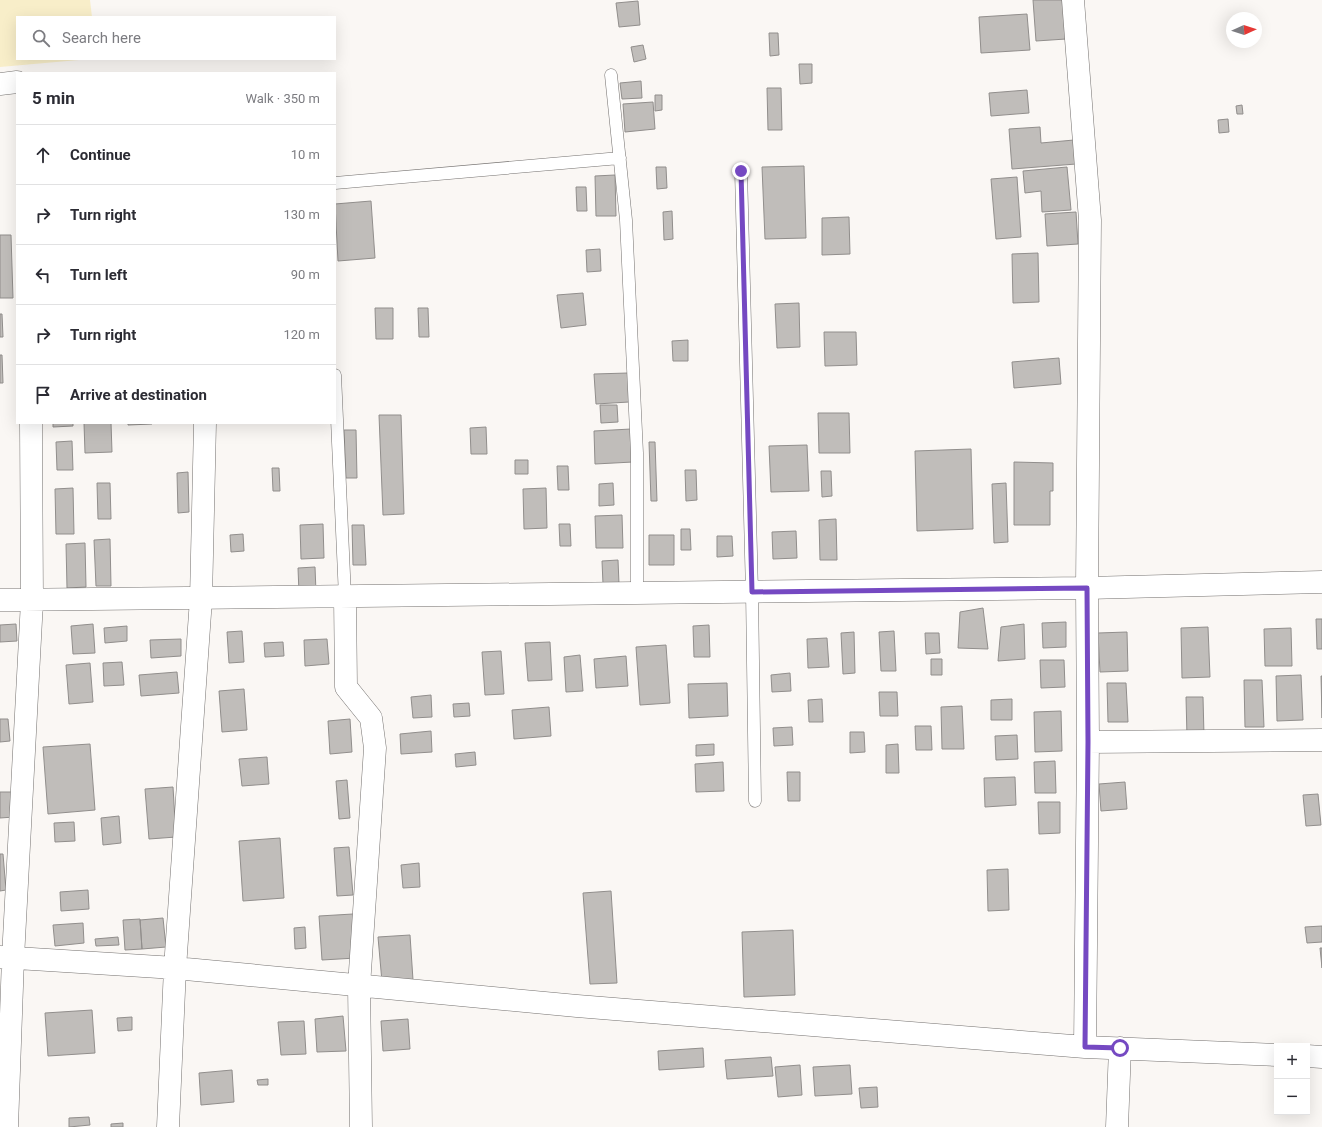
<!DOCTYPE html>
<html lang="en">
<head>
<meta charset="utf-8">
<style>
  :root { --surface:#fff; --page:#f7f7f7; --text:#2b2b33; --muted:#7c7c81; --line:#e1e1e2 }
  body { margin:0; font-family:Roboto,sans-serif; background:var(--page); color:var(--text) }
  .controls { position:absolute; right:12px; bottom:12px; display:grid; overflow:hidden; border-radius:0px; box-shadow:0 4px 16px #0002 }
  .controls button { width:36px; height:36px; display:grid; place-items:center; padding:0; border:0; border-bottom:1px solid var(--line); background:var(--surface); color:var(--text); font:20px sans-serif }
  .compass { position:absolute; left:1226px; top:12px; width:36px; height:36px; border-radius:50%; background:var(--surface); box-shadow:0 4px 16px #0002; rotate:87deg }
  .stop { position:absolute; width:12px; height:12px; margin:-9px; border:3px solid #7549c2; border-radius:50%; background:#fff }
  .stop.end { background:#7549c2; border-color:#fff; box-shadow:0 1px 4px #0008 }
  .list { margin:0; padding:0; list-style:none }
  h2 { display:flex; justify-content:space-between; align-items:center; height:52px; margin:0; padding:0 16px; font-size:17px }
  h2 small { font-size:13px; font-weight:400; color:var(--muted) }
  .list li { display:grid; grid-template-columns:26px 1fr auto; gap:12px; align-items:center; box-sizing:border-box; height:60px; padding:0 16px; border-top:1px solid var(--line) }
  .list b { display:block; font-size:15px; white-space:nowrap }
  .list em { font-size:13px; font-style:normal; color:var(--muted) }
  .icon { flex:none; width:22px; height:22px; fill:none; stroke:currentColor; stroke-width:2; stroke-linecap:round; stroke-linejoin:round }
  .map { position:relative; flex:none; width:1322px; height:1127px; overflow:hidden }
  .search { position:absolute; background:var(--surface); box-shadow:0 4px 16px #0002; left:16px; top:16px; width:320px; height:44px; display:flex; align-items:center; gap:10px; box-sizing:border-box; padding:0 14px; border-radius:0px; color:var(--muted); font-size:15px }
  .panel { position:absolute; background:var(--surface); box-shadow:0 4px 16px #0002; left:16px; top:72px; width:320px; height:352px; border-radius:0px }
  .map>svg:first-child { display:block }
</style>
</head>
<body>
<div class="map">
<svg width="1322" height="1127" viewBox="0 0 1322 1127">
  <rect width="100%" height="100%" fill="#faf7f4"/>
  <!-- sand -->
  <path fill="#f8eec9" d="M0 0H90L92 17H17V59H90L0 67Z"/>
  <!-- building -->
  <path fill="#c0bdba" stroke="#918e8c" d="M1033 0H1063L1066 39 1036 41Z
    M638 1 640 25 619 27 616 3Z
    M1027 14 1030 50 981 53 979 17Z
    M769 33H778L779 55 770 56Z
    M643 45 646 59 634 62 631 47Z
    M799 64H812V83L800 84Z
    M641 81 642 98 622 99 620 83Z
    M767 88H781L782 130H768Z
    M1027 90 1029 113 991 116 989 93Z
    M655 95H662V110L655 111Z
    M653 102 655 129 625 132 623 104Z
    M1242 105 1243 114H1237L1236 106Z
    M1228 119 1229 132 1219 133 1218 120Z
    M1040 127 1041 143 1074 140 1076 164 1012 169 1009 129Z
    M804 166 806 238 765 239 762 167Z
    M656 167H666L667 188 657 189Z
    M1067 167 1071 210 1042 212 1041 191 1025 193 1023 171Z
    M615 175 616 216H596L595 176Z
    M1017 177 1021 237 996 239 991 179Z
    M576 187H586L587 211H577Z
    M371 201 375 258 338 261 335 204Z
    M672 211 673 239 664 240 663 212Z
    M1076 212 1078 244 1047 246 1045 214Z
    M849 217 850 254 822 255V218Z
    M0 235H11L13 298H0Z
    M600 249 601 271 587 272 586 250Z
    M1038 253 1039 302 1013 303 1012 254Z
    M583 293 586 325 561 328 557 295Z
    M799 303 800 347 777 348 775 304Z
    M375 308H393V339H376Z
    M418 308H428L429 337H419Z
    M0 314H2L3 337H0Z
    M824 332H856L857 365 825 366Z
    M688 340V361H673L672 341Z
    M0 355H2L3 383H0Z
    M1059 358 1061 384 1014 388 1012 362Z
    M628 373 629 402 596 404 594 374Z
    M600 405H617L618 422 601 423Z
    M818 413H849L850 453H819Z
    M379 415H401L404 514 383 515Z
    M53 423H73V426L53 427Z
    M84 423H111L112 452 85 453Z
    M128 423H152V424L128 425Z
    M486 427 487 454H471L470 428Z
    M631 429 633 462 595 464 594 431Z
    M344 430H356L357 478H346Z
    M72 441 73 470H57L56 442Z
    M649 442H655L657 501H651Z
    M807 445 809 491 771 492 769 446Z
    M971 449 973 529 917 531 915 451Z
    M515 460H528V474H515Z
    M1014 462 1053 463V491H1050V525H1014Z
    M557 466H568L569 490H558Z
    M272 468H279L280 491H273Z
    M685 470H696L697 500 686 501Z
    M821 471H831L832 496 822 497Z
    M188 472 189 512 178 513 177 473Z
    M97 483H110L111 519H98Z
    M613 483 614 505 599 506V484Z
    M1006 483 1008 542 994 543 992 484Z
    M73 488 74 534H56L55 489Z
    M546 488 547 528 524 529 523 489Z
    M622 515 623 548H596L595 516Z
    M836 519 837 560H820L819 520Z
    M323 524 324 558 301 559 300 525Z
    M559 524H570L571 546H560Z
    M352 525H364L366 565H353Z
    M681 529H690L691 550H681Z
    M796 531 797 558 773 559 772 532Z
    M243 534 244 551 231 552 230 535Z
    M649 535H674V565H649Z
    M717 536H732L733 556 717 557Z
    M110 539 111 586H96L94 540Z
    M85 543 86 587 67 588 66 544Z
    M618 560 619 584H603L602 561Z
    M315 567 316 592 299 593 298 568Z
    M983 608 988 649 958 648 960 612Z
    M1316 619H1322V649H1317Z
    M1066 622V647L1043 648 1042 623Z
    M16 624 17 641 0 642V625Z
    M93 624 95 653 73 654 71 626Z
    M1024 624 1025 659 998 661 1001 627Z
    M709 625 710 657H694L693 626Z
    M127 626V641L105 643 104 628Z
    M1208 627 1210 677 1182 678 1181 628Z
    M1291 628 1292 666H1265L1264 629Z
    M242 631 244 662 229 663 227 632Z
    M894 631 896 671H881L879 632Z
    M854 632 855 673 843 674 841 633Z
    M1127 632 1128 671 1100 672 1098 633Z
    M925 633H939L940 653 926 654Z
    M827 638 829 667 808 668 807 639Z
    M181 639V656L151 658 150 640Z
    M327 639 329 664 305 666 304 640Z
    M283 642 284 656 265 657 264 643Z
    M550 642 552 680 528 681 525 643Z
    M666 645 670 703 640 705 636 647Z
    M501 651 504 694 485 695 482 652Z
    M580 655 583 691 566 692 564 657Z
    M626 656 628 686 596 688 594 659Z
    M931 659H942V675H931Z
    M1040 660H1064L1065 687 1041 688Z
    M122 662 124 685 104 686 103 663Z
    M90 663 93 702 69 704 66 665Z
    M177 672 179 693 141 696 139 675Z
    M790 673 791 691 772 692 771 675Z
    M1301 675 1303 720 1277 721 1276 676Z
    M1321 676H1322V718Z
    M1244 680H1262L1264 727H1245Z
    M727 683 728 716 689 718 688 684Z
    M1107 683H1126L1128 722H1108Z
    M244 689 247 730 222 732 219 691Z
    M879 692H897L898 716H880Z
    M431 695 432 717 413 718 411 697Z
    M1186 697H1203L1204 736 1187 737Z
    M822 699 823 722H809L808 700Z
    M1012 699V720H991V700Z
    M469 703 470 716 454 717 453 704Z
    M962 706 964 749H942L941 707Z
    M549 707 551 736 514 739 512 710Z
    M1061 711 1062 751 1035 752 1034 712Z
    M0 719H8L10 741 0 742Z
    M350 719 352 752 330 754 328 721Z
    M915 726H931L932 750H916Z
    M792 727 793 745 774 746 773 728Z
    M431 731 432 752 401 754 400 734Z
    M850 732H864L865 752 850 753Z
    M1017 735 1018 759 996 760 995 736Z
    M90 744 95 810 48 814 43 747Z
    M714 744V755L696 756V745Z
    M898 744 899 773H886V745Z
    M475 752 476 765 456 767 455 754Z
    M267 757 269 784 242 786 239 759Z
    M1055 761 1056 793H1035L1034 762Z
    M723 762 724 791 696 792 695 764Z
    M787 772H800V801H788Z
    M1015 777 1016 805 985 807 984 778Z
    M347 780 350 818 339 819 336 781Z
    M1125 782 1127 809 1101 811 1099 784Z
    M173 787 176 837 149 839 145 789Z
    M0 792H12L14 817 0 818Z
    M1318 794 1321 825 1306 826 1303 795Z
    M1038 802H1060V833L1039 834Z
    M119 816 121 843 103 845 101 818Z
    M74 822 75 841 55 842 54 823Z
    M280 838 284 898 243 901 239 841Z
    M349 847 353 895 337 896 334 848Z
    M0 854H3L6 890 0 891Z
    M419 863 420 887 403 888 401 865Z
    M1008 869 1009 910 988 911 987 870Z
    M88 890 89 909 61 911 60 892Z
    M611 891 617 983 590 984 583 893Z
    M353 914 356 958 322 960 319 916Z
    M163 918 166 947 142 949 140 920Z
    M140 919 142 949 125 950 123 920Z
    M83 923 84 943 55 946 53 925Z
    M1322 926V942L1307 943 1305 927Z
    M305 927 306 948 295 949 294 928Z
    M793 930 795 995 744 997 742 932Z
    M410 935 413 980 382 982 378 937Z
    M118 937 119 945 96 946 95 939Z
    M1320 948H1322V968Z
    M92 1010 95 1053 48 1056 45 1013Z
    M343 1016 346 1051 317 1052 315 1019Z
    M132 1017V1030L118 1031 117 1018Z
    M408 1019 410 1049 383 1051 381 1021Z
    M304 1021 306 1054 281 1055 278 1022Z
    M703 1048 704 1067 659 1070 658 1051Z
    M771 1057 773 1076 727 1079 725 1060Z
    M800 1065 802 1095 778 1097 775 1067Z
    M850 1065 852 1094 815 1096 813 1067Z
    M232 1070 234 1102 201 1105 199 1073Z
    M268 1079V1085H258L257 1080Z
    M877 1087 878 1107 861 1108 859 1088Z
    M89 1117 90 1125 69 1127V1118Z
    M123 1123V1127H111V1124Z"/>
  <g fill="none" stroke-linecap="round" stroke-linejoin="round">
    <!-- service casing -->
    <g stroke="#757270" stroke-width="13">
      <path id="service" d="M611 75 626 220 637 453V593
        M741 171 752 592 755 801
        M335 183 620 158
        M335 375 345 597"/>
    </g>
    <!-- minor casing -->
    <g stroke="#757270" stroke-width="23">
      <path id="minor" d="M1073 0 1090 220 1087 588 1088 742 1085 1047
        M0 84 17 82
        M345 597 346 687 371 718 375 748 359 986 361 1127
        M0 600 1087 588 1322 582
        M1088 742 1322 740
        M0 957 175 968 577 1006 1085 1047 1277 1055
        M1307 1056 1322 1057
        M7 1127 13 958 32 601 31 423
        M168 1127 175 968 201 599 205 423
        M1117 1127 1120 1048"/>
    </g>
    <!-- service -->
    <use href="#service" stroke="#fff" stroke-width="12"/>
    <!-- minor -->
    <use href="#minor" stroke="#fff" stroke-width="22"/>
  </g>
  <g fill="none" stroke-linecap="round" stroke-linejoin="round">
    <!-- route -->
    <path stroke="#7549c2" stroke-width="5" d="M741 171 752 592 1087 588 1088 742 1085 1047 1120 1048"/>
  </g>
</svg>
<div class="controls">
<button>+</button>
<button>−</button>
</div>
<svg class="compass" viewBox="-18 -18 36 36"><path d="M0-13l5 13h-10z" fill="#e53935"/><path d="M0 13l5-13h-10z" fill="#7c7c81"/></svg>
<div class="stop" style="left:1120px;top:1048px"></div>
<div class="stop end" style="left:741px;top:171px"></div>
<div class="search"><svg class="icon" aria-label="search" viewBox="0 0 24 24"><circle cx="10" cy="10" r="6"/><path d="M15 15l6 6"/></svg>Search here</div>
<section class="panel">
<h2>5 min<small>Walk · 350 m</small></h2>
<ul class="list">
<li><svg class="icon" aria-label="ahead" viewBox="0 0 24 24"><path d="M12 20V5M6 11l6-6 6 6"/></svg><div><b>Continue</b></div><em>10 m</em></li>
<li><svg class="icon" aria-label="right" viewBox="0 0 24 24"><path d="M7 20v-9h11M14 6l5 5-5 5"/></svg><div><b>Turn right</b></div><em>130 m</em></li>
<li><svg class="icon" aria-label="left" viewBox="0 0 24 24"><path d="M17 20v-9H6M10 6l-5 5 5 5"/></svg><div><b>Turn left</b></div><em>90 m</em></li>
<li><svg class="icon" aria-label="right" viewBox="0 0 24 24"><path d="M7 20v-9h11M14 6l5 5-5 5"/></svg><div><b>Turn right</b></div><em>120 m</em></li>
<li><svg class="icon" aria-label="arrive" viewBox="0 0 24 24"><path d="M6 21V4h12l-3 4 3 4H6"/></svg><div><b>Arrive at destination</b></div></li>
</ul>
</section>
</div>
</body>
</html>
